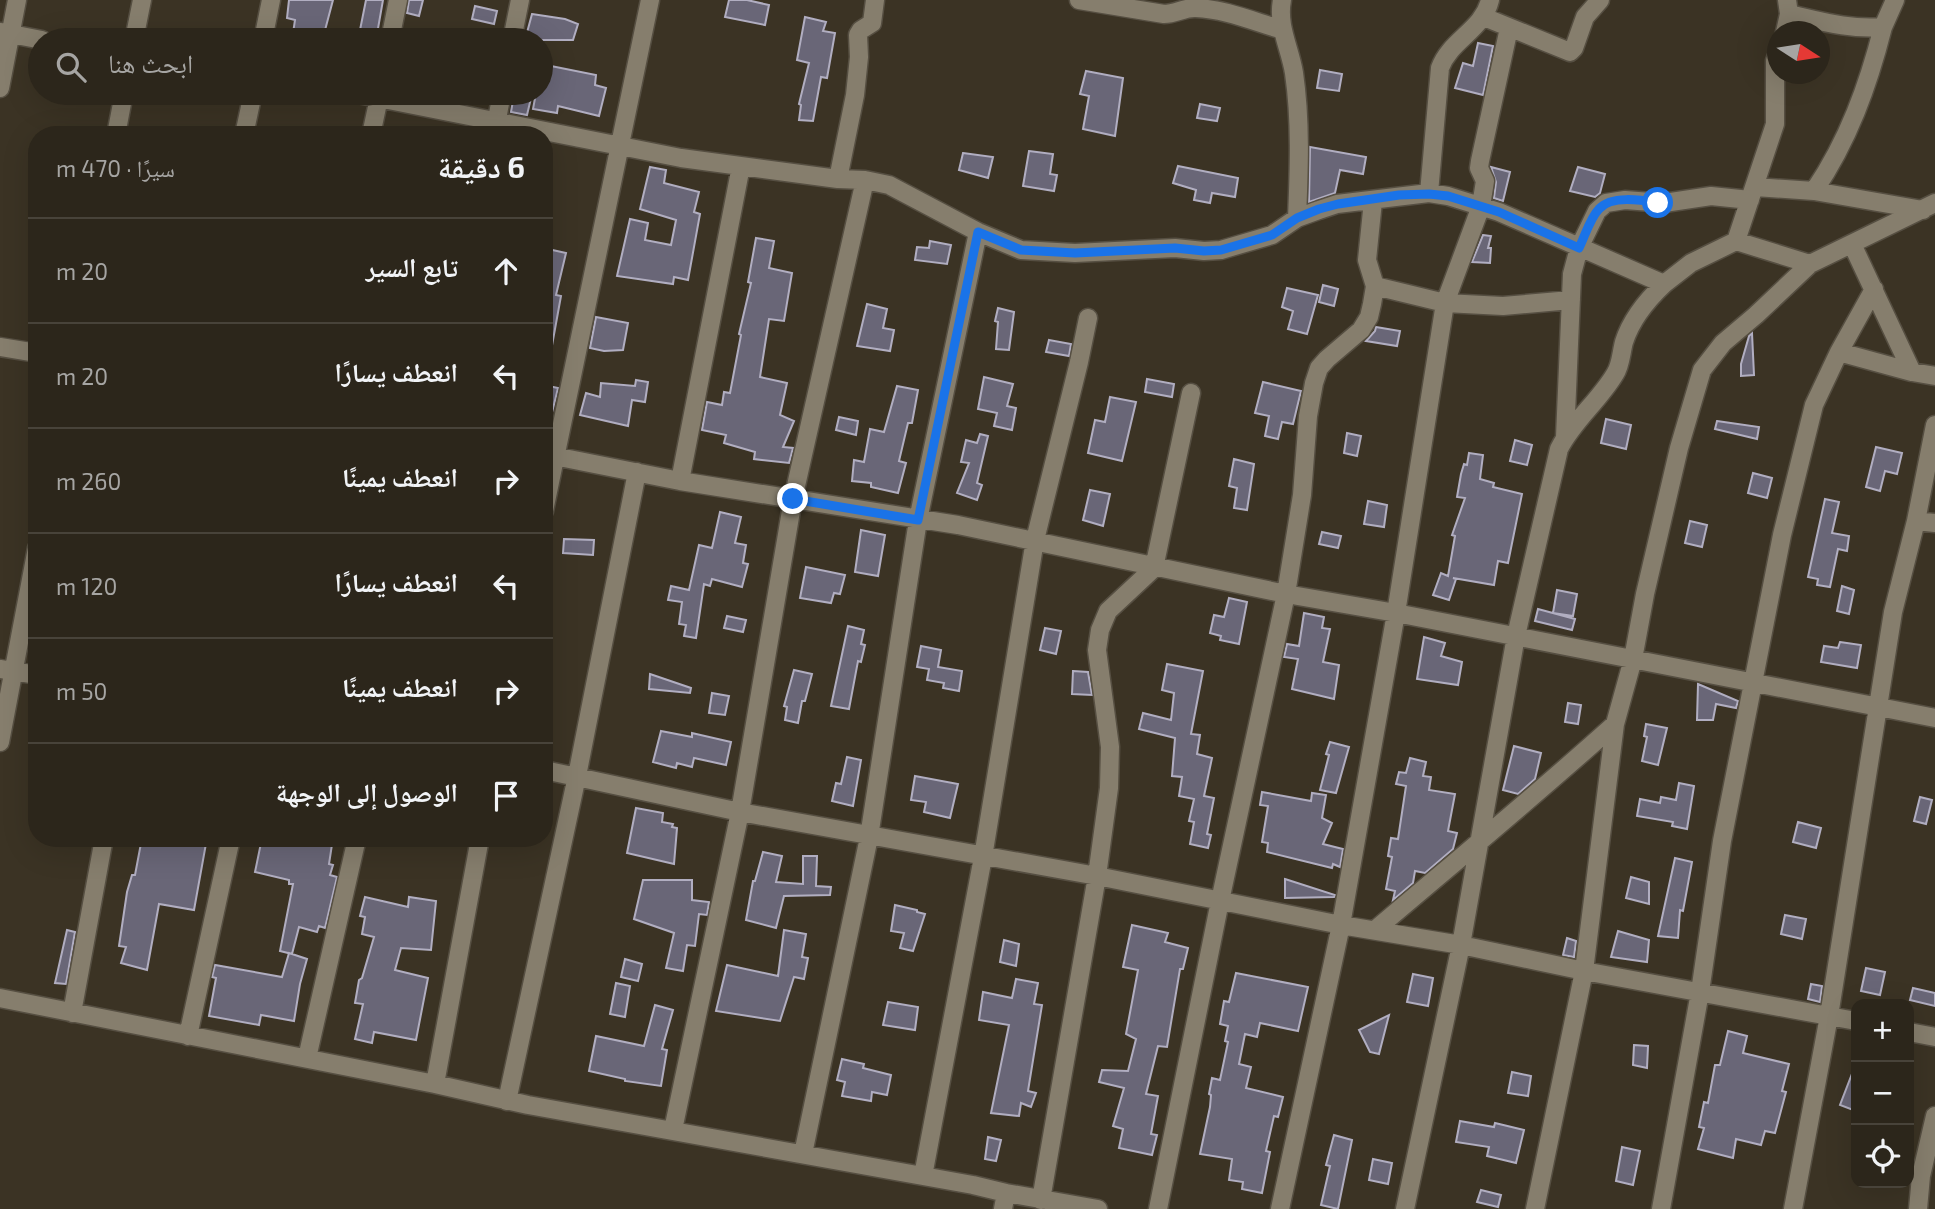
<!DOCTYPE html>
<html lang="ar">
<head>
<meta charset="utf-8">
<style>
  :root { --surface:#2c261b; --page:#342e24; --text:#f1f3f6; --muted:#a6a5a3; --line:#48433a }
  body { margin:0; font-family:"Exo 2","Noto Naskh Arabic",sans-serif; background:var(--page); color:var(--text); direction:rtl }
  .controls { position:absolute; right:21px; bottom:21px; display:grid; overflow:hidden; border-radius:14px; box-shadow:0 7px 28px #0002 }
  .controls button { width:63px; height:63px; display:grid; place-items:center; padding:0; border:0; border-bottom:2px solid var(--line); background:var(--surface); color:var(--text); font:35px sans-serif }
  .compass { position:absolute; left:1767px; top:21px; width:63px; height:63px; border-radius:50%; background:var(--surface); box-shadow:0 7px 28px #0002; rotate:102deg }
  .stop { position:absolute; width:21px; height:21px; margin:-16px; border:5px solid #1a73e8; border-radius:50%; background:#fff }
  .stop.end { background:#1a73e8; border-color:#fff; box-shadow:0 2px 7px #0008 }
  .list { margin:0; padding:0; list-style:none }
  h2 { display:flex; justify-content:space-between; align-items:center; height:91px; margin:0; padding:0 28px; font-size:30px }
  h2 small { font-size:23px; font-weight:400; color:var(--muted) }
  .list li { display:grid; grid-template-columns:46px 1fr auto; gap:21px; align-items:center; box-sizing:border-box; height:105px; padding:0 28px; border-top:2px solid var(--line) }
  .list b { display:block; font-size:26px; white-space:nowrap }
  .list em { font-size:23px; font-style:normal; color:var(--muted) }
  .icon { flex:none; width:38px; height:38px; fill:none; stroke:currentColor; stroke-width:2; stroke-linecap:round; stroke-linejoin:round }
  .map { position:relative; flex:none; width:1935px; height:1209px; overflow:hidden; direction:ltr }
  .search { position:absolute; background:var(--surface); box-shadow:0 7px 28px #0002; left:28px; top:28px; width:525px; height:77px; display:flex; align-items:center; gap:18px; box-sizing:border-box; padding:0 24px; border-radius:38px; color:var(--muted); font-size:26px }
  .panel { position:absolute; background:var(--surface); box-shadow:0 7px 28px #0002; left:28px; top:126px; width:525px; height:721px; border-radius:28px; direction:rtl }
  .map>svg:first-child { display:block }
</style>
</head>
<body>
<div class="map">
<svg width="1935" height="1209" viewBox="0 0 1935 1209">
  <rect width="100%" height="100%" fill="#3b3324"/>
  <!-- building -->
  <path fill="#696677" stroke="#b1aec1" stroke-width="2" d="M289 0H333L324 34 307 31 304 40H292L295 20 287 18Z
    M366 0H383L376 40H358Z
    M409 0H423L419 16 407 13Z
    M729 0H747L769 5 765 25 725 17Z
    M475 6 497 11 494 24 472 19Z
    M532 14 565 19 578 24 573 40H525Z
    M805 17 826 22 823 31 835 33 827 78 821 77 813 121 799 120 801 105 799 104 809 63 797 60Z
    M1478 43 1493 46 1483 95 1455 88 1463 63 1473 66Z
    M541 64 596 75 595 85 606 88 599 116 558 106 557 113 533 109 536 93H541Z
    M1320 70 1342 74 1339 91 1317 88Z
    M1086 71 1123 78 1115 136 1083 129 1089 96 1080 94Z
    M514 95 531 98 527 115 511 112Z
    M1200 104 1220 108 1217 121 1197 118Z
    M1310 147 1366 157 1363 174 1340 170 1335 193 1309 202Z
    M1029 151 1053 154 1050 174 1057 175 1054 191 1023 186Z
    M963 153 993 157 988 178 959 170Z
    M1178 166 1238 178 1235 197 1212 193 1210 203 1194 200 1196 190 1173 183Z
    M650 167 666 170 664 183 699 192 694 212 700 214 688 280 674 277 673 284 617 276 630 219 648 223 645 240 671 245 676 220 640 209Z
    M1491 167 1510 172 1503 201 1494 198 1496 182Z
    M1578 167 1605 174 1600 193 1595 197 1570 191Z
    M1483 235 1491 236 1488 248H1491L1490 263 1472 262Z
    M756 238 774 241 769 268 792 273 784 321 769 319 760 377 787 383 780 415 794 421 783 447 793 448 789 463 754 459 755 452 724 443 726 435 702 430 707 402 722 405 724 392 730 393 741 335 739 334 751 283 748 282Z
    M930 241 951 245 947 264 915 260 917 247 929 248Z
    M548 249 566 253 556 295 561 296 551 351 544 350V264Z
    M1323 285 1338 289 1334 306 1319 302Z
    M1287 288 1318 295 1307 334 1288 329 1293 311 1282 307Z
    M867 304 887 309 883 328 894 330 890 351 857 346Z
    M998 308 1014 312 1009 350 996 349 998 322 995 321Z
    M596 317 628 323 623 350 604 351 590 348Z
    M1376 327 1400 331 1397 346 1366 341 1375 331Z
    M1752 333 1754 375 1741 376V364L1749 336Z
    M1049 340 1071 344 1069 356 1046 352Z
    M984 377 1013 384 1007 406 1016 408 1012 430 994 426 997 413 978 409Z
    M1147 379 1174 384 1172 397 1145 392Z
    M636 380 648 382 645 402 632 400 628 426 580 415 586 393 600 397 601 383 635 386Z
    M1263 382 1301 391 1293 424 1282 422 1278 439 1265 436 1269 416 1255 413Z
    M544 385 558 388 549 425H544Z
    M897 386 918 390 912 423H908L899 461 906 463 898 493 871 487V483L852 481 854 460 864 462 870 429 884 432Z
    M1110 397 1136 402 1122 461 1088 453 1095 420 1105 422Z
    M839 417 858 421 856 435 836 430Z
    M1606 419 1631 425 1626 449 1601 443Z
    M1717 421 1759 427 1757 439 1715 429Z
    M1347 433 1361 436 1357 456 1344 453Z
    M980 434 988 436 977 483 982 485 977 500 957 493 969 463 961 462 966 440 977 443Z
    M1515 440 1532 445 1527 465 1510 461Z
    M1876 447 1902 453 1897 474 1885 471 1880 491 1866 487Z
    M1469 453 1483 455 1480 479 1494 483 1493 487 1522 494 1508 563 1498 561 1494 585 1453 578 1456 579 1449 600 1433 595 1441 573 1448 576 1455 536 1452 535 1465 498 1457 497 1461 474 1464 464 1467 465Z
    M1234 459 1254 464 1247 510 1234 508 1237 488 1229 486Z
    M1753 473 1772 478 1767 498 1748 493Z
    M1090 490 1110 494 1103 526 1083 520Z
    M1825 499 1839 502 1832 533 1849 536 1847 551 1838 549 1830 587 1817 585 1818 579 1808 577Z
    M1368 501 1387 505 1384 527 1364 524Z
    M720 512 741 517 735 543 746 545 743 563 748 564 742 587 712 579 710 586 704 584 696 638 684 636 686 625 679 624 682 602 668 600 671 586 689 590 699 545 712 548Z
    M1690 521 1707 525 1702 547 1685 543Z
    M861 530 885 535 878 576 855 572Z
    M1322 532 1341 536 1338 548 1319 544Z
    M564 539 594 540 593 555 563 553Z
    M806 567 845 575 840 594 834 593 831 603 800 598Z
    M1842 586 1854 590 1849 614 1837 611Z
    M1557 590 1577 594 1573 616 1553 613Z
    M1229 598 1247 602 1239 644 1220 640 1221 636 1210 633 1214 615 1224 617Z
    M1538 609 1575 619 1572 630 1535 621Z
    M1304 613 1324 617 1322 628 1330 629 1323 662 1339 665 1334 699 1292 689 1298 659 1284 657 1287 644 1299 646Z
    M727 616 746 620 743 632 724 628Z
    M848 626 864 630 861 644 865 645 861 662 858 661 849 709 831 706Z
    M1045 628 1061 631 1056 654 1040 650Z
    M1424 637 1445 643 1441 656 1462 662 1458 685 1417 679Z
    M1840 642 1861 645 1857 668 1821 662 1824 646 1838 648Z
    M921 646 941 650 938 667 962 671 959 691 943 688 944 683 927 680 929 669 917 667Z
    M1167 664 1203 671 1191 734 1200 735 1197 754 1212 758 1204 796 1214 798 1207 834 1211 835 1208 848 1190 844 1194 822 1189 821 1194 799 1179 796 1182 777 1172 776 1175 738 1139 729 1143 713 1171 720 1174 693 1162 690Z
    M794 670 812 674 805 701H802L798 723 785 720 787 707 784 706Z
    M1073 671 1088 672 1092 695 1072 694Z
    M650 674 691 688 690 693 649 689Z
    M1698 684 1738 701 1736 708 1716 704 1713 720H1697Z
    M712 693 729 696 725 715 709 713Z
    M1568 703 1581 705 1578 724 1565 722Z
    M1646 724 1667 728 1658 765 1642 761 1647 737 1644 736Z
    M661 731 692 737V733L731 742 726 765 694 758 692 767 677 763 676 768 653 762Z
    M1330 742 1349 747 1336 793 1320 790 1329 755 1326 754Z
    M1514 746 1541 753 1535 779 1518 794 1503 790Z
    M847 757 861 760 853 806 832 801 836 783 841 784Z
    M1410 758 1426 762 1423 776 1431 777 1429 790 1455 794 1448 831 1457 833 1453 849 1425 873 1415 871 1413 883 1393 900 1395 891 1386 889 1392 857 1388 856 1391 838 1398 839 1406 786 1396 784 1399 772 1406 773Z
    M915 776 958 784 950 818 924 812 926 802 911 800Z
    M1679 783 1694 786 1687 829 1672 826 1673 822 1637 816 1640 799 1660 803 1661 797 1676 800Z
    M1262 792 1311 801 1312 793 1326 795 1322 818 1332 823 1323 844 1343 849 1340 867 1333 864 1332 868 1267 852 1268 843 1262 842 1268 806 1260 805Z
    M1920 797 1932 800 1926 824 1914 821Z
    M636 808 663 813 662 822 673 824 672 827 677 828 674 864 627 853Z
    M1798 822 1821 828 1816 848 1793 842Z
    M142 838H207L194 910 159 904 147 970 121 963 126 947 119 946 127 892 132 875H135Z
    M262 838H333L329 864 333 865 330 875 337 877 325 928 319 926 317 932 299 927 292 954 280 951 293 884H289V880L255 872Z
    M763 852 782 856 776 882 803 884V856H817L816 886 831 887 830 895 784 896 776 928 746 920 753 881H755Z
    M1675 858 1692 862 1683 911 1680 910 1678 938 1658 936Z
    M1631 877 1649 882V904L1626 898Z
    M1285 879 1335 895 1334 897 1285 898Z
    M643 880H692V900L709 902 707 915 699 914 695 946 687 945 683 971 666 968 674 933 634 919Z
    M365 897 408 907 409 897 436 901 431 950 401 948 395 970 428 978 416 1040 374 1032 372 1043 355 1039 363 1004 355 1003 359 980 362 978 374 937 362 934 365 917 360 916Z
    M895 905 917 910V912L925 914 913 951 900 948 904 933 891 931Z
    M1785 915 1806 919 1802 939 1781 934Z
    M1132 925 1168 933 1165 942 1188 948 1183 969H1180L1167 1047 1158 1046 1146 1094 1158 1096 1151 1134 1157 1135 1152 1155 1119 1148 1123 1129 1113 1126 1124 1088 1099 1082 1102 1070 1128 1071 1136 1039 1126 1034 1138 970 1123 967Z
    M67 930 75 932 66 984 55 983Z
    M784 930 806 934 802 957 808 958 804 979 794 977 780 1021 716 1011 727 965 778 976Z
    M1618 931 1649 940 1647 962 1611 957Z
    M1567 938 1576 941 1574 957 1563 955Z
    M1004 940 1019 944 1016 966 1000 962Z
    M289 953 307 959 300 984 294 1021 261 1015 259 1025 209 1016 216 978 212 977 215 965 282 977Z
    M625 959 642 964 638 981 621 977Z
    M1866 968 1885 972 1880 995 1861 991Z
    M1236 973 1308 987 1298 1031 1260 1023 1257 1037 1245 1034 1239 1064 1251 1067 1246 1088 1283 1097 1278 1117 1274 1116 1266 1151 1270 1152 1262 1193 1242 1189 1243 1182 1229 1180 1232 1159 1200 1154 1210 1107 1211 1095 1209 1094 1212 1078 1220 1080 1228 1042 1225 1041 1228 1026 1220 1024 1224 1001 1229 1002Z
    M1413 974 1433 978 1428 1006 1407 1002Z
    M1016 979 1038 983 1034 1004 1042 1005 1028 1091 1036 1093 1031 1107 1021 1103 1019 1116 991 1113 1009 1025 979 1020 983 992 1012 998Z
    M616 983 630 986 625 1017 610 1014Z
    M1811 984 1822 986 1820 1002 1808 999Z
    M1913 988 1935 993V1006L1910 1000Z
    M888 1002 918 1007 915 1030 883 1025Z
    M655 1005 673 1010 662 1049 667 1050 661 1086 625 1081V1079L589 1071 596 1036 644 1046Z
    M1389 1015 1379 1054 1370 1052 1359 1030Z
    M1728 1031 1747 1036 1743 1053 1789 1064 1782 1091 1786 1092 1775 1133 1765 1131 1761 1145 1736 1139 1733 1158 1698 1149 1704 1128 1699 1127 1704 1102 1708 1103 1715 1065H1720Z
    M1634 1045 1648 1046 1647 1068 1633 1065Z
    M842 1059 864 1064 863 1068 891 1075 887 1095 872 1092 871 1101 842 1096 845 1082 837 1080Z
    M1855 1066H1856V1111L1840 1105Z
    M1512 1072 1531 1076 1528 1096 1508 1093Z
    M1460 1121 1494 1127 1495 1123 1524 1130 1516 1163 1487 1156 1489 1147 1456 1142Z
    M1334 1135 1352 1140 1338 1209 1321 1205 1330 1166 1326 1165Z
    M988 1137 1001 1140 996 1161 985 1159Z
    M1622 1147 1640 1151 1633 1185 1616 1181Z
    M1373 1159 1392 1163 1388 1184 1369 1180Z
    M1481 1190 1501 1195 1498 1207 1477 1202Z"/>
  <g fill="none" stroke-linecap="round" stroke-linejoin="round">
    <!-- minor casing -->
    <g stroke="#564f42" stroke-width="21">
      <path id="minor" d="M1079 0 1164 14C1176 14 1185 7 1196 8 1225 9 1255 22 1283 30
        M1282 0C1277 26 1290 48 1294 73 1301 121 1299 170 1297 218
        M1787 0 1789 14C1820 21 1850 30 1883 27L1895 0
        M1484 17 1570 52 1574 48 1585 17 1600 0
        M1 32 42 40
        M1785 32 1789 14
        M134 40 142 0
        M263 40 271 0
        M390 40 398 0
        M512 40 520 0
        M0 88 17 0
        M353 93 681 158 838 179 865 180 889 185 978 232 1021 250 1075 253 1175 248 1204 251 1221 250 1272 235 1297 218 1319 210 1337 204 1429 193 1448 196 1499 212 1664 284 1691 263 1736 241 1775 124V61L1778 53
        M116 135 124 93
        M244 135 253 93
        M371 135 380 93
        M494 135 502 93
        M838 179 855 95 859 57 858 35 861 30 872 23 875 0
        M1755 187 1814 191C1848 141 1868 86 1883 27
        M1814 191 1923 210
        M1429 193 1440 68C1450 40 1483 30 1490 0
        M1736 241 1810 264
        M1852 244 1912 372
        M1375 286 1445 303 1503 306 1571 300
        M0 347 37 353
        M1839 352 1874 289
        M1565 437 1572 274 1579 248 1597 211 1606 203 1625 200 1664 203 1711 196 1750 200
        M544 454 680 481 958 525 1286 594 1396 613 1935 718
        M680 481 741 166
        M544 511 650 0
        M1916 521 1935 425
        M0 669 37 675
        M0 742 37 548
        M544 770 740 812 1097 876 1341 925 1461 945 1584 971 1856 1021
        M1375 930C1455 862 1536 795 1615 724
        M0 998 435 1084 528 1105 973 1185 1006 1193 1003 1209
        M72 1013 104 838
        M1909 1032 1935 1037
        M188 1036 231 838
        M307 1058 357 838
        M435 1084 480 838
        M507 1101 577 776 637 472
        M673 1130 740 812 793 499 865 180
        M803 1154 869 837 918 520 978 232
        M923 1176 983 857 1035 540 1079 362 1088 318
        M1006 1193 1098 1209
        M1041 1200 1097 876 1109 788 1110 747 1097 650 1100 630 1108 611 1154 568 1191 393
        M1158 1209 1220 901 1286 594 1302 495 1308 416 1314 383 1319 368 1327 359 1361 330 1369 317 1372 304 1375 286 1367 260 1373 201
        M1280 1209 1341 925 1396 613 1445 303 1481 206 1485 181 1479 168 1480 161 1509 28
        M1405 1209 1461 945 1516 636 1559 449C1573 421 1599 401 1615 374 1621 365 1621 353 1624 342 1631 320 1647 300 1664 284
        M1535 1209 1584 971 1615 724 1633 659 1645 594 1679 448 1702 370 1723 343 1756 315 1810 264 1935 203
        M1661 1209 1700 992 1722 841 1782 535 1814 405 1839 352 1912 372 1935 376
        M1793 1209 1829 1016 1893 612 1916 521 1935 523
        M1918 1209 1921 1176 1935 1116"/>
    </g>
    <!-- minor -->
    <use href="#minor" stroke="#867e6d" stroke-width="18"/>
  </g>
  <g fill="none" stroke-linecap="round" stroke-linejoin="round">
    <!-- route -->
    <path stroke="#1a73e8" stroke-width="9" d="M793 499 918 520 978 232 1021 250 1075 253 1175 248 1204 251 1221 250 1272 235 1297 218 1319 209 1338 204 1399 195 1429 194 1448 196 1499 212 1579 248C1585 236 1590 218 1599 209 1611 195 1641 200 1658 203"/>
  </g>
</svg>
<div class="controls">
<button>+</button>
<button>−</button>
<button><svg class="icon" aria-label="locate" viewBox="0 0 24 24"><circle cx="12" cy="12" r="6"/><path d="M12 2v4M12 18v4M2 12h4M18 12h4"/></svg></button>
</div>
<svg class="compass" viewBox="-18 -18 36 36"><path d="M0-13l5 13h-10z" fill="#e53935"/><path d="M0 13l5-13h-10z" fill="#a6a5a3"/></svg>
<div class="stop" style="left:1658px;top:203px"></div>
<div class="stop end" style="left:793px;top:499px"></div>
<div class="search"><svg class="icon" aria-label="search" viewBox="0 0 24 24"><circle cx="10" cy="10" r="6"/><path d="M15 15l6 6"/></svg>ابحث هنا</div>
<section class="panel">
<h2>6 دقيقة<small>سيرًا · 470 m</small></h2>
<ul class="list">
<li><svg class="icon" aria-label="ahead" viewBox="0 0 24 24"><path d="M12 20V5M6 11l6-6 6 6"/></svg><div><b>تابع السير</b></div><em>20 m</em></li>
<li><svg class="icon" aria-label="left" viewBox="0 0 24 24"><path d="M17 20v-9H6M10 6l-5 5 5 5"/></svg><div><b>انعطف يسارًا</b></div><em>20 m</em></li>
<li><svg class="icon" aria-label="right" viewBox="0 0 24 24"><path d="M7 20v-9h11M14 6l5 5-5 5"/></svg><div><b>انعطف يمينًا</b></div><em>260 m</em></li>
<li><svg class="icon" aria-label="left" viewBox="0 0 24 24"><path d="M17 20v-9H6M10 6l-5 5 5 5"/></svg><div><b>انعطف يسارًا</b></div><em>120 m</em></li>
<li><svg class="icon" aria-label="right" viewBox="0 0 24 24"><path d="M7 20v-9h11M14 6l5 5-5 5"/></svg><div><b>انعطف يمينًا</b></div><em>50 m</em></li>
<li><svg class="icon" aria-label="arrive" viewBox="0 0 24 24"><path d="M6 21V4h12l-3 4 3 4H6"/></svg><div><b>الوصول إلى الوجهة</b></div></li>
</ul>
</section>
</div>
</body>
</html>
